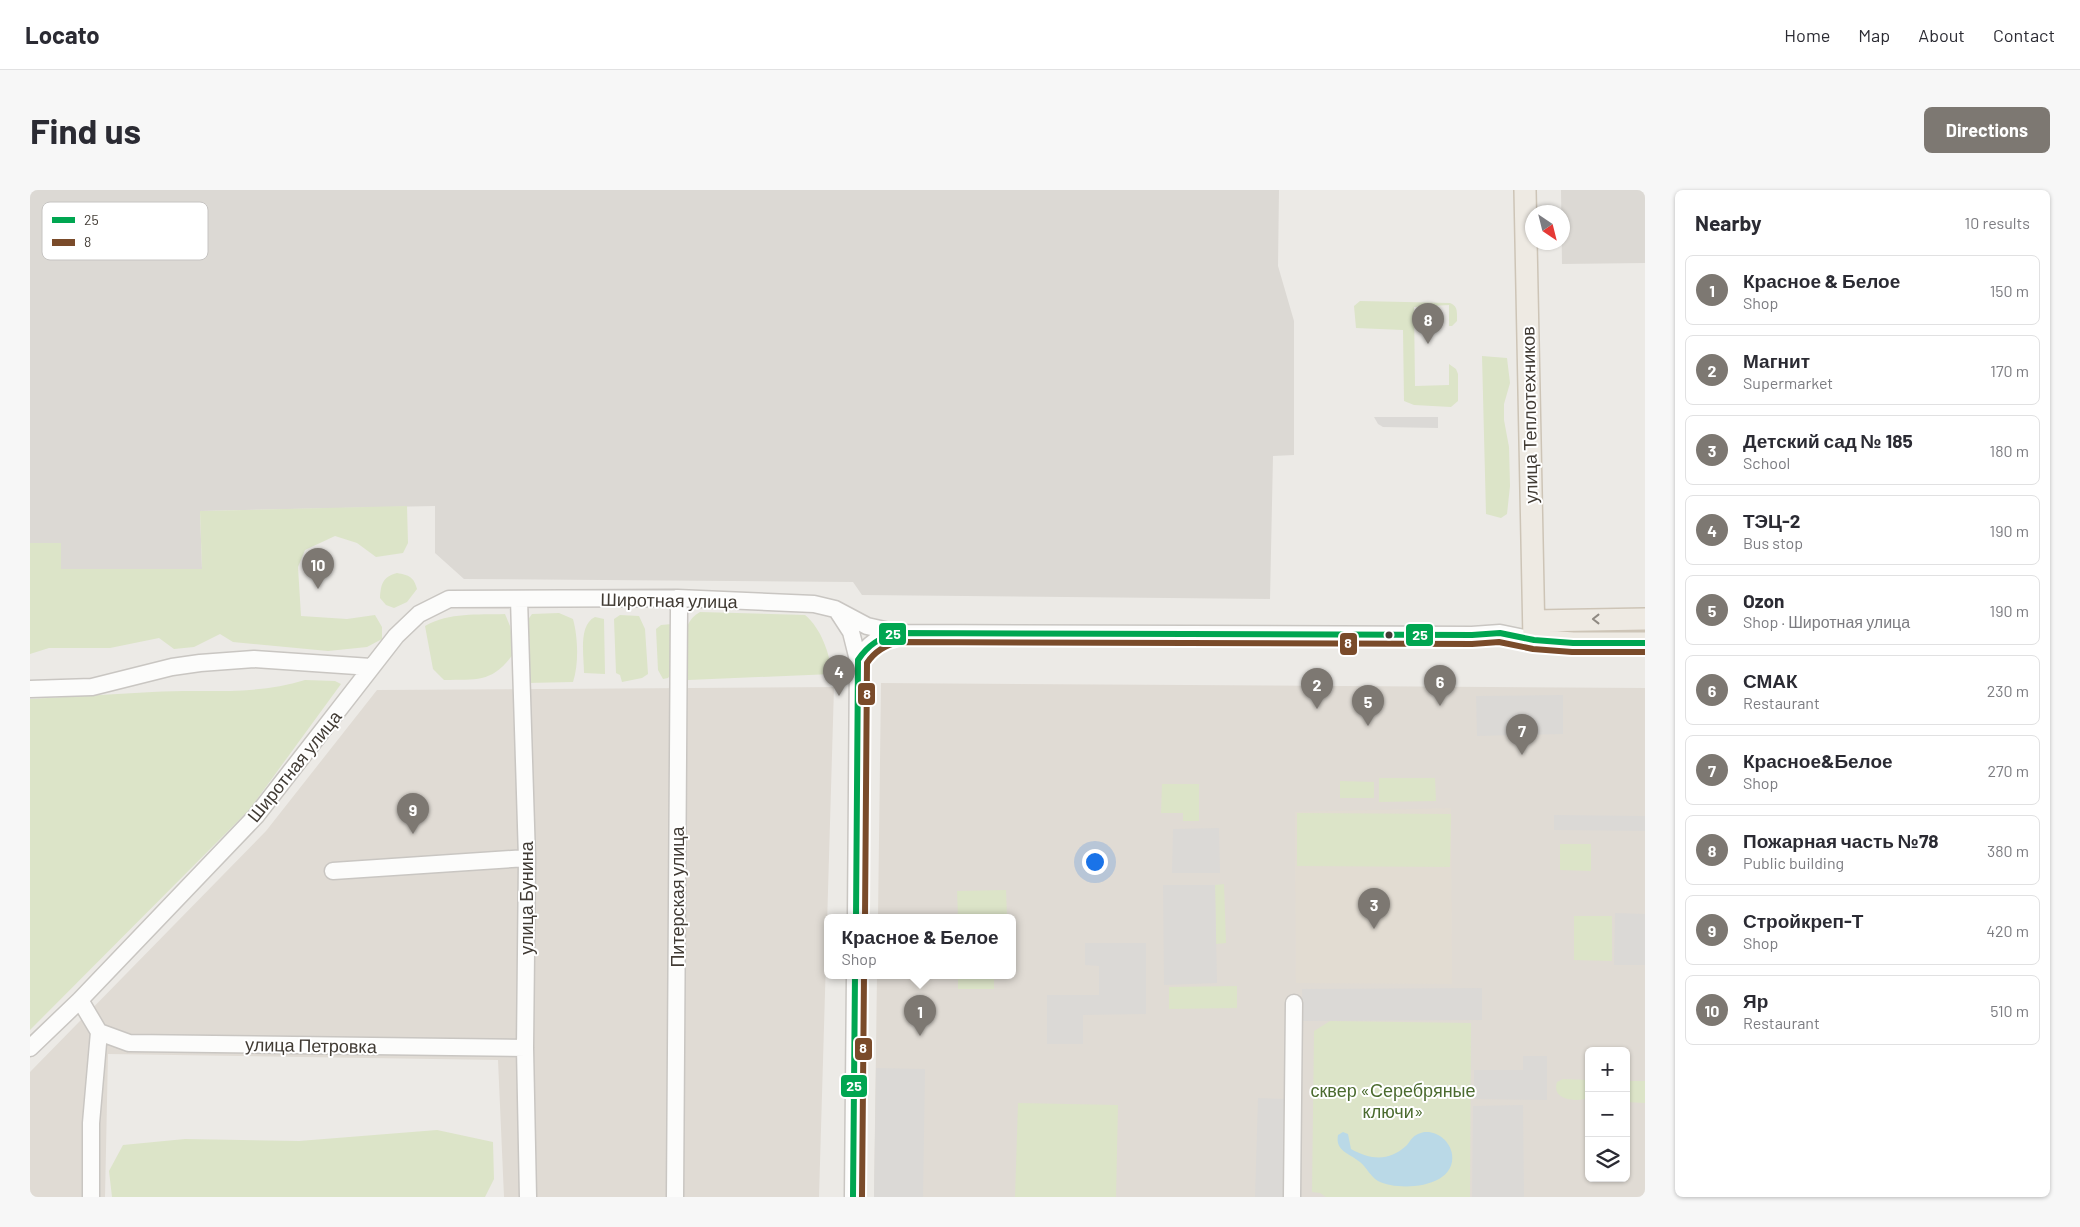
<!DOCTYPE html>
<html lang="en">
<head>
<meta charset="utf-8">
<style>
  :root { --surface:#fff; --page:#f7f7f7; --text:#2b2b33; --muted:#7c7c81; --line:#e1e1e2; --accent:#7d7872 }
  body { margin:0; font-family:Barlow,sans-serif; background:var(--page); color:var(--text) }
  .controls { position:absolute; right:15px; bottom:15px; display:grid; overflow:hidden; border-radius:8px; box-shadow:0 1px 4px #0004 }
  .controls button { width:45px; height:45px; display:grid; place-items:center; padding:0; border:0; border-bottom:1px solid var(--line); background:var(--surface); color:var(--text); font:25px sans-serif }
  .compass { position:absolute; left:1495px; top:15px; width:45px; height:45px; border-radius:50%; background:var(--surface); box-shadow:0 1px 4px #0004; rotate:145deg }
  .you { position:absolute; left:1064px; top:671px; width:18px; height:18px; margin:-12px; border:4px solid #fff; border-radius:50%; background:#1a73e8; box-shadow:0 0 0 8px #1a73e833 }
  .badge { display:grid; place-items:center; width:32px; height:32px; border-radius:50%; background:var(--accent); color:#fff; font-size:16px; font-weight:700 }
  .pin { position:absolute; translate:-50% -41px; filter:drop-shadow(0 1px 2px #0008) }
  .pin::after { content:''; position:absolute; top:26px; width:18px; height:15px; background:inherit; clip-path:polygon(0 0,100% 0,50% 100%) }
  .popup { position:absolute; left:794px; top:724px; width:192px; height:65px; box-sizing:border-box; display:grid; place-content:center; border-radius:8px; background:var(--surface); filter:drop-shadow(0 1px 4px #0005); font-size:16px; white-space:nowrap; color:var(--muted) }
  .popup b { font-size:19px; color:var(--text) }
  .popup::after { content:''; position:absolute; left:50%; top:100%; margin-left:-10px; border:10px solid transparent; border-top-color:var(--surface) }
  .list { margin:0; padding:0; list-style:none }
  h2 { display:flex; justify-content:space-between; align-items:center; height:65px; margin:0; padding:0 20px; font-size:21px }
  h2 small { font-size:16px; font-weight:400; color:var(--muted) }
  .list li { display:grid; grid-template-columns:32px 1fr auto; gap:15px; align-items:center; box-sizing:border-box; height:70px; margin:0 10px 10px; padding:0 10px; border:1px solid var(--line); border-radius:8px }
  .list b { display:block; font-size:19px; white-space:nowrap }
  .list p { margin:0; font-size:16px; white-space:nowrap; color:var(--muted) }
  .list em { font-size:16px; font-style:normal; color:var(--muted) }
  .icon { flex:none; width:28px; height:28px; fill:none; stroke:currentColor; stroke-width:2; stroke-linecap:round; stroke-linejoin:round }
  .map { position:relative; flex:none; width:1615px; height:1007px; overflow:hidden; border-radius:8px }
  header { display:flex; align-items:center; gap:30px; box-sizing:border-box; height:70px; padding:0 25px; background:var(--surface); border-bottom:1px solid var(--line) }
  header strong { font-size:24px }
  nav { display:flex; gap:28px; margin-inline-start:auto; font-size:18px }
  .intro { display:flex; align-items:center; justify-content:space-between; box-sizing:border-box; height:120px; padding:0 30px }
  h1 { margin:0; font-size:35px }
  .button { padding:12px 22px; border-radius:8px; background:var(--accent); color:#fff; font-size:18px; font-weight:700 }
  main { display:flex; gap:30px; padding:0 30px }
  aside { flex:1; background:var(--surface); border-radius:8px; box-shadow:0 1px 4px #0004 }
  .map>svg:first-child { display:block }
</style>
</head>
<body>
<header>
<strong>Locato</strong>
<nav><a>Home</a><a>Map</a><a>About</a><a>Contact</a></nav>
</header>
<div class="intro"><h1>Find us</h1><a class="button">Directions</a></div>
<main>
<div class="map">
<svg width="1615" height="1007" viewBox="0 0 1615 1007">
  <rect width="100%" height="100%" fill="#eceae6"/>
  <!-- residential -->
  <path fill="#e0dbd4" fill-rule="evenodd" d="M851 493 1615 498V1007H844L847 785H982V727H848ZM1559 861H1596V988H1559Z
    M804 497 789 1007H474L468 870 78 864 75 1007H0V882L236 641 347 500Z"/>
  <!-- industrial -->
  <path fill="#dcd9d4" d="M0 0H1249L1248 76 1264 131V265L1243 266 1240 409 832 405 823 392 434 389 405 363V316L170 321 172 379 31 380V353H0Z
    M1531 0H1615V73L1532 74Z"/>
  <!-- education -->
  <path fill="#e2dcd2" d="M1421 618 1422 794 1266 793 1265 622Z"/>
  <!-- green -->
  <path fill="#dce4c8" d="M1330 111 1420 113C1428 116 1427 122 1427 131L1422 136H1419V115L1384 117 1385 196 1419 195V174L1426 179 1428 184V211L1421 217 1384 215 1374 211 1373 140 1326 138 1324 116Z
    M1452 166 1477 168 1480 193 1474 214V230L1479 257 1480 296 1477 324 1471 328 1456 324Z
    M377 316 378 353 373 363 346 367 327 353 305 346 275 360 268 377 271 426 317 429 345 425 352 437V449L337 457 298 461 203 452 190 444 164 457 144 459 129 448 80 458H19L0 464V353H31V379H172L170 321Z
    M367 383C379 385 384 387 387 399L377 412 364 418 356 415 350 408C351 393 353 387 367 383Z
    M670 422 775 425C791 438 800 464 802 484L658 490C656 469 646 435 670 422Z
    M529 423 543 429C548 447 549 474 543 492L496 493 495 434 502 424Z
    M475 424 480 436 484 463C462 493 449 489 414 490L403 479 395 436C420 422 447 425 475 424Z
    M590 425 609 426 615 439 618 484 612 488 592 492 590 485 586 483 584 429Z
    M565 427 574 429 575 484 554 483C554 466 548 435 565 427Z
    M642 434 644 481 638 488 633 489 628 480 626 439 631 435Z
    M275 490 305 491 311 494 219 620 0 840V509C41 507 82 504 122 502 174 499 225 506 275 490Z
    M1349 588H1405L1406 611 1349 612Z
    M1310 591 1344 592V608H1310Z
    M1132 594H1169V631H1153V623H1131Z
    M1267 623 1421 624 1420 677 1267 676Z
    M1530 654H1561V681L1530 680Z
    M1194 694 1196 753 1186 754 1185 695Z
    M976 700 977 727H928L927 701Z
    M1544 726H1582V771L1544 770Z
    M928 785H964V799H928Z
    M1207 796V818L1139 819V797Z
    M1300 831 1441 833 1440 1007H1296L1290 1003 1282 1002 1284 841Z
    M1533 889 1558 890 1559 908C1546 912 1521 911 1527 892Z
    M1596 891H1615V913L1596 912Z
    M988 913 1088 915 1086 1007H985Z
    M407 940 463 952 464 989 455 1007H82L79 981 93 955 155 949 269 951Z"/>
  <!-- parking -->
  <path fill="#dbd9d6" d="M1344 227H1408V238L1353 237 1348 234Z
    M1533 505V544L1447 546 1446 506Z
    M1524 625 1615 626V641L1524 640Z
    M1189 638 1190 683H1142L1143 639Z
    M1133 695H1185L1187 793 1134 795Z
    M1585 723 1615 724V775H1584Z
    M1055 753H1116V824L1053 825V854H1017V805H1069V776L1055 775Z
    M1452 798V830L1273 831 1272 799Z
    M1493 866H1517V910L1444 909V880H1493Z
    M846 878 895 879 893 1007H844Z
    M1228 908 1255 909 1253 1007H1225Z
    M1493 915 1494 1007H1442L1443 916Z"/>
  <!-- water -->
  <path fill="#bad9e7" d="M1313 942 1318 944 1321 959C1341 970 1359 972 1377 955 1380 951 1383 946 1388 944 1402 937 1420 949 1422 964 1427 998 1369 1002 1348 991 1340 986 1337 978 1330 972 1319 963 1305 961 1308 945Z"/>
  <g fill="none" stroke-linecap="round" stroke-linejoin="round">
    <!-- minor casing -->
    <g stroke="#c9c6c2" stroke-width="19">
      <path id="minor" d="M489 409 497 668 495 858 498 1007
        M808 422 821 442 828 470
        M0 499 62 497 142 477 170 473 224 469 341 477
        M303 681 497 668
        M826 727 828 470C837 455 848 446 866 444
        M50 810 69 842 61 933V1007
        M69 842 99 853 495 858
        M0 858 50 810 226 626 366 446 389 424 419 409 647 408 784 414 805 419 837 436 868 443 1442 445 1470 443 1504 450
        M645 1007 649 420 647 408
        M823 1007 825 785
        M1262 1007 1264 813"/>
    </g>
    <!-- major casing -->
    <g stroke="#cdc4b6" stroke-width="24">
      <path id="major" d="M1495 0 1504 450 1543 453H1615
        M1504 431 1615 429"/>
    </g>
    <!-- minor -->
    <use href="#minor" stroke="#fcfcfb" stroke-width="16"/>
    <!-- major -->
    <use href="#major" stroke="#eeeae3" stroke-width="21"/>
    <!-- bus-1 casing -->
    <g stroke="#fff" stroke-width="10">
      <path id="bus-1" d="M826 727 828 470C838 455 850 447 868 443L1442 445 1470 443 1504 450 1543 453H1615
        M823 1007 825 785"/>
    </g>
    <!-- bus-2 casing -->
    <g stroke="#fff" stroke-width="10">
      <path id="bus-2" d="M835 727 837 473C845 461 855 455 869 452L1442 454 1469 452 1503 459 1542 462H1615
        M832 1007 834 785"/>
    </g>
    <!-- bus-1 -->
    <use href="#bus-1" stroke="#00a651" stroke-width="6"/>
    <!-- bus-2 -->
    <use href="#bus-2" stroke="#7a4b2a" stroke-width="6"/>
  </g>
  <!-- one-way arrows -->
  <defs><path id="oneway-chevron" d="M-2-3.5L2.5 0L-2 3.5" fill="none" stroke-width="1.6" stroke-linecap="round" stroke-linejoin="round" transform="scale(1.25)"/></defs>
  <use stroke="#8f8a83" href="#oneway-chevron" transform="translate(1566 429) rotate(180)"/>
  <!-- markers -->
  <circle fill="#413b34" stroke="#fff" stroke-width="2" cx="1359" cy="445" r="4.5"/>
  <g text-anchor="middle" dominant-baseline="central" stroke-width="4" stroke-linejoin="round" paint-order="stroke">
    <!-- street labels -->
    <g font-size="18" fill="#413b34" stroke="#fff">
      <text transform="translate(1499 225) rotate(-91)">улица Теплотехников</text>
      <text transform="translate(639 410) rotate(1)">Широтная улица</text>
      <text transform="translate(264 576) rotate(-51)">Широтная улица</text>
      <text transform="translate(647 707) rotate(-90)">Питерская улица</text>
      <text transform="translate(496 708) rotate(-90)">улица Бунина</text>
      <text transform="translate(281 855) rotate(1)">улица Петровка</text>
    </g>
    <!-- park labels -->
    <g font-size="18" fill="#4b6b2f" stroke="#fff">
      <text x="1363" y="900">сквер «Серебряные<tspan x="1363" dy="21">ключи»</tspan></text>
    </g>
  </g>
  <!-- legend -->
  <rect x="12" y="12" width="166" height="58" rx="8" fill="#fff" stroke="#c6c4c2" stroke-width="1"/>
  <rect x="22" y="27" width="23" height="6" fill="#00a651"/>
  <rect x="22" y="49" width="23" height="7" fill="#7a4b2a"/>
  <g font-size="14" fill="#413b34">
    <text x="54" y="35">25</text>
    <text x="54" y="57">8</text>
  </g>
  <g stroke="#fff" stroke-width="2">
    <rect x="848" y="432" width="29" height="24" rx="5" fill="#00a651"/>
    <rect x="1375" y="433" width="29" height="24" rx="5" fill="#00a651"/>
    <rect x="1309" y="442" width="19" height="24" rx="5" fill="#7a4b2a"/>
    <rect x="827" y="492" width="19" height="24" rx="5" fill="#7a4b2a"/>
    <rect x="824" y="847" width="19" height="24" rx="5" fill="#7a4b2a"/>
    <rect x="810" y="884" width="28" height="24" rx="5" fill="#00a651"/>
  </g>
  <g font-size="14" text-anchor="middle" font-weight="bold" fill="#fff">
    <text x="863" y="449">25</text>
    <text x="1390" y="450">25</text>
    <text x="1318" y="458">8</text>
    <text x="837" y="509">8</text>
    <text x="833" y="863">8</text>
    <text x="824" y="901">25</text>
  </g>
</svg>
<div class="controls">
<button>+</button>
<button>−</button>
<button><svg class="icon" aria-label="layers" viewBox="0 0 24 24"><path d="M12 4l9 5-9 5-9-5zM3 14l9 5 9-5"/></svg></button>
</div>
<svg class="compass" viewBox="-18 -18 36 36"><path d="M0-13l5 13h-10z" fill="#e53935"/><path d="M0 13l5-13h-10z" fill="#7c7c81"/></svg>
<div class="you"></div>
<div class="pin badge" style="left:890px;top:846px">1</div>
<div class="popup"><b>Красное &amp; Белое</b>Shop</div>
<div class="pin badge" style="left:1287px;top:519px">2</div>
<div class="pin badge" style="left:1344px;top:739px">3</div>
<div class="pin badge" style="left:809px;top:506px">4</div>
<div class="pin badge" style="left:1338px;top:536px">5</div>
<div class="pin badge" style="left:1410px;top:516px">6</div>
<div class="pin badge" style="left:1492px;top:565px">7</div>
<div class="pin badge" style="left:1398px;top:154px">8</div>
<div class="pin badge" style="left:383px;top:644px">9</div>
<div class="pin badge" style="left:288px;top:399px">10</div>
</div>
<aside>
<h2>Nearby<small>10 results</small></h2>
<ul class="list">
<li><span class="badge">1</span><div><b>Красное &amp; Белое</b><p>Shop</p></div><em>150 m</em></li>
<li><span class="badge">2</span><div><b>Магнит</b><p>Supermarket</p></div><em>170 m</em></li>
<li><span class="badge">3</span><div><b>Детский сад № 185</b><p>School</p></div><em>180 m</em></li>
<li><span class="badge">4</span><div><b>ТЭЦ-2</b><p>Bus stop</p></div><em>190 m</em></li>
<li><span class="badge">5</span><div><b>Ozon</b><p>Shop · Широтная улица</p></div><em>190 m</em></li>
<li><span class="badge">6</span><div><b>СМАК</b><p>Restaurant</p></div><em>230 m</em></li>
<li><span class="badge">7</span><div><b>Красное&amp;Белое</b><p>Shop</p></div><em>270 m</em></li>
<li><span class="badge">8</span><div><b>Пожарная часть №78</b><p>Public building</p></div><em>380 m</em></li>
<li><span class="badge">9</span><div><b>Стройкреп-Т</b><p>Shop</p></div><em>420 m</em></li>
<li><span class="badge">10</span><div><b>Яр</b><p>Restaurant</p></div><em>510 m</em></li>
</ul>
</aside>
</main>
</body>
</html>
